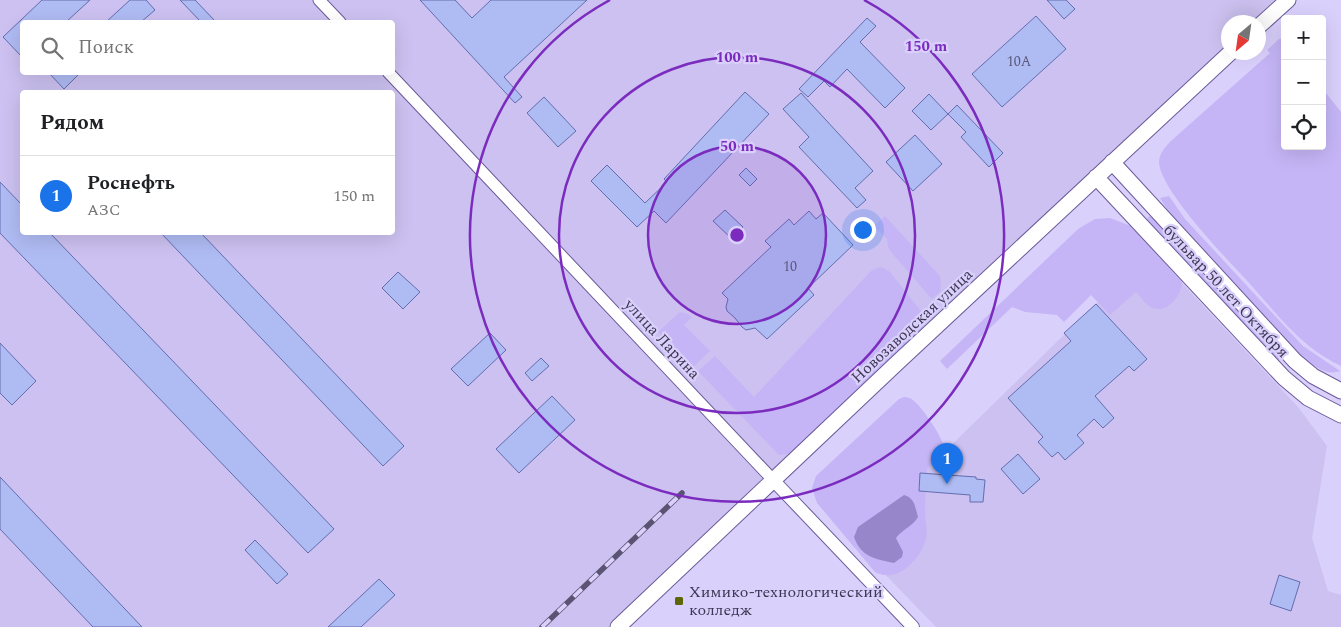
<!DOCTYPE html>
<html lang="ru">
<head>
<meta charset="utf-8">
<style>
  :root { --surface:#fff; --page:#f6f6f6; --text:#202124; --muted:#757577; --line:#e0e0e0; --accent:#1a73e8 }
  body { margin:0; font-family:Spectral,serif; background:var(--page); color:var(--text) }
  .controls { position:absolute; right:15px; top:15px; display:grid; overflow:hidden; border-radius:5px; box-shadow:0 5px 20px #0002 }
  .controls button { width:45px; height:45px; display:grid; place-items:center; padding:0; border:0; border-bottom:1px solid var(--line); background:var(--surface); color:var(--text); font:25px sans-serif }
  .compass { position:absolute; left:1221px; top:15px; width:45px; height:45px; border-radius:50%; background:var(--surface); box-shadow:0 5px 20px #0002; rotate:209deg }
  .you { position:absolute; left:862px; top:229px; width:18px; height:18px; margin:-12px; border:4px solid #fff; border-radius:50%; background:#1a73e8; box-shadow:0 0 0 8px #1a73e833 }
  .badge { display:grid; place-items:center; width:32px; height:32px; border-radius:50%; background:var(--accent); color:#fff; font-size:16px; font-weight:700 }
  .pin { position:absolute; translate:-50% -41px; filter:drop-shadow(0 1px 2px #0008) }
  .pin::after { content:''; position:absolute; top:26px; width:18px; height:15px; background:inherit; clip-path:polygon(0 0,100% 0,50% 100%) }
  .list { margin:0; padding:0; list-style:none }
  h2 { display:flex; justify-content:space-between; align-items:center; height:65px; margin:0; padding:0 20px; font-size:21px }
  h2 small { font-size:16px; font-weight:400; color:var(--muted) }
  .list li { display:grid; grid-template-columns:32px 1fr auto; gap:15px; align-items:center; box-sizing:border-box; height:80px; padding:0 20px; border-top:1px solid var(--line) }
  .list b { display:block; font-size:19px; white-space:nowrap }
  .list p { margin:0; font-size:16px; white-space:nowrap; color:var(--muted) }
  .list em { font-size:16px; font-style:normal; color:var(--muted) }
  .icon { flex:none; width:28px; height:28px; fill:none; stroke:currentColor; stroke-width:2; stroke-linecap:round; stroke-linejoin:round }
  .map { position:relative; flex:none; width:1341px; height:627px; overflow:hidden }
  .search { position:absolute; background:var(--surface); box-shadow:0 5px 20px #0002; left:20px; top:20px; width:375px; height:55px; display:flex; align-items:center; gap:12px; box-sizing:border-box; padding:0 18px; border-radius:5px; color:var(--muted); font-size:19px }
  .panel { position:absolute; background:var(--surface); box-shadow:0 5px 20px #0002; left:20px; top:90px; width:375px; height:145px; border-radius:5px }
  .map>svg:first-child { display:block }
</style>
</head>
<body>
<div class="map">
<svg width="1341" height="627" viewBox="0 0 1341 627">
  <rect width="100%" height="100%" fill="#dad0fc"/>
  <!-- built -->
  <path fill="#ccc1f0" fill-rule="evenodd" d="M0 0H1286L1258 22H1228V52L618 627H0ZM22 22H392V72H22ZM22 92H392V232H22Z
    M1151 250 1298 407 1327 446 1312 538 1328 591 1341 595V627H936L853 541Z"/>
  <!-- green -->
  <path fill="#c5b5f6" d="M1285 37V146H1322V88L1341 112V366C1329 360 1319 354 1309 346 1287 328 1269 305 1250 284 1230 262 1160 191 1159 162 1159 153 1166 146 1172 140L1270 53 1267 50 1279 39Z
    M1169 196 1185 219 1303 346 1340 371C1322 379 1296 352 1284 340L1177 225 1160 198Z
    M885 216 940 276 941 291 932 299 891 252 888 246 887 239 874 226Z
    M1149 216 1154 218 1281 355 1279 360H1277L1146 220Z
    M1110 218 1131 226 1182 282C1182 294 1168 314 1153 308 1146 306 1141 297 1136 292L1110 315 1091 295 1064 322 1057 315 1025 312 1012 307 947 369 940 361 1078 229 1095 219Z
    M882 267 890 272 924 315C927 323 925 327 919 334L794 451 788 454 779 455 698 371 715 356 754 397 870 272 874 269Z
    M680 312 688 314 692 317 684 325 710 351 693 367 658 332Z
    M904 397C908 397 911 398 914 401 922 407 944 439 944 448 944 456 932 464 927 469 926 484 925 498 925 512 925 520 928 531 926 539 920 560 897 584 875 572L817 503 812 488 816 476 899 399Z"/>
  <!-- forest -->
  <path fill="#9886cb" d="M904 495C915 498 915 507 918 517 914 525 903 529 896 538L903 552 902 557 894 563C875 559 861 557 854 537L858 527Z"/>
  <!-- building -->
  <path fill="#afbbf3" stroke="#636dae" d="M42 0H90L66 22H22V57L3 37Z
    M130 0H146L155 10 141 22H106Z
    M180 0H195L216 22H201Z
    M420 0H455L472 18 491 0H587L504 77 522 97 515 103Z
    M1047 0H1066L1075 9 1064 19Z
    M1036 16 1066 49 1002 107 972 74Z
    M867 18 876 26 860 42 905 88 885 108 847 69 830 87 824 81 808 97 799 89Z
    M48 72H81L64 89Z
    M745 92 769 114 666 223 654 211 637 227 591 181 607 165 645 203 667 182 664 179Z
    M801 93 873 171 855 188 866 200 857 208 799 147 809 137 783 109Z
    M929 94 948 114 931 130 912 111Z
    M544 97 576 131 558 147 527 113Z
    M957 105 1003 153 989 167 961 137 966 132 948 114Z
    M915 135 942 164 913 191 886 162Z
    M746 168 757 179 750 186 739 175Z
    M0 182 22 205V232H49L334 529 308 553 0 233Z
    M725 210 743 227 732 239 713 221Z
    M809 211 816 219 823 213 853 245 808 288 814 295 767 339 755 328 746 330 742 327 735 318 727 311 726 307 728 299 722 293 771 247 765 241 789 219 794 225Z
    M160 232H200L404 446 383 466Z
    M398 272 420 292 403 309 382 288Z
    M1096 304 1147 359 1134 371 1129 366 1095 396 1114 418 1103 428 1094 419 1077 435 1084 443 1065 460 1058 452 1052 457 1038 442 1043 437 1008 398 1071 341 1064 333Z
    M490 333 506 350 468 386 451 369Z
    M0 343 36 381 12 405 0 393Z
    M541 358 549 366 532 381 525 373Z
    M552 396 575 420 519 473 496 449Z
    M1018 454 1040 479 1023 494 1001 469Z
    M920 473 976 477V479L985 480 983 502H970V495L919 491Z
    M0 477 142 627H93L0 529Z
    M255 540 288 574 277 584 245 550Z
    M1279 575 1300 582 1291 611 1270 604Z
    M379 579 395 595 361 627H328Z"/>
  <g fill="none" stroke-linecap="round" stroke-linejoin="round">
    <!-- tertiary casing -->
    <g stroke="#6c5a9a" stroke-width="13">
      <path id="tertiary" d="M319 0 340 22
        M388 72 774 481"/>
    </g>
    <!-- secondary casing -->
    <g stroke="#6c5a9a" stroke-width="14">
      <path id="secondary" d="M774 481 913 627"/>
    </g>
    <!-- primary casing -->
    <g stroke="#6c5a9a" stroke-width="17">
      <path id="primary" d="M1258 27 1288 0
        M1112 162 1295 361 1313 376 1341 391
        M1096 177 1284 378 1308 398 1341 415
        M618 627 897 363 1231 52"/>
    </g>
    <!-- tertiary -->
    <use href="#tertiary" stroke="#fff" stroke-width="11"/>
    <!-- secondary -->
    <use href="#secondary" stroke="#fff" stroke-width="12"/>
    <!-- primary -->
    <use href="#primary" stroke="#fff" stroke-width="15"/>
    <!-- rail casing -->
    <g stroke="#5b5372" stroke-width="5.5">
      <path id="rail" d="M542 627 682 493"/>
    </g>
    <!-- rail -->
    <use href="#rail" stroke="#dad0fc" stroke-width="4" stroke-dasharray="11" stroke-linecap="butt"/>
  </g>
  <!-- distance rings -->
  <circle cx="737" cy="235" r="89" fill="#7b2cbf" fill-opacity=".12"/>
  <g fill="none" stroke="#7b2cbf" stroke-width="2.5">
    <circle cx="737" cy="235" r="89"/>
    <circle cx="737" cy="235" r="178"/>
    <path d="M864 0A267 267 0 1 1 610 0"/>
  </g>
  <!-- markers -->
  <rect fill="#5d6606" stroke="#dad0fc" stroke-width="2" x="674" y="596" width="10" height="10" rx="2.5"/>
  <g text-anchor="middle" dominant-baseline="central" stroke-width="4.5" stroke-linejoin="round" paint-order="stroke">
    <!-- number labels -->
    <g font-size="14" fill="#5a577b">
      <text x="1019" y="61">10А</text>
      <text x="790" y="266">10</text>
    </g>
    <!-- street labels -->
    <g font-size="16" fill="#3e3653" stroke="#dad0fc">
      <text transform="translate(1226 291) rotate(47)">бульвар 50 лет Октября</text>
      <text transform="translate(912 326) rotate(-43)">Новозаводская улица</text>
      <text transform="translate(662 339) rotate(47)">улица Ларина</text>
    </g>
    <!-- poi labels -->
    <g font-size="16" fill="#3e3653" stroke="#dad0fc" text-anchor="start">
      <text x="689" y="592">Химико-технологический<tspan x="689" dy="18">колледж</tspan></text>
    </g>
  </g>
  <circle cx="737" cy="235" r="8" fill="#7b2cbf" stroke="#dad0fc" stroke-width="2.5"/>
  <g font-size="15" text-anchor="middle" font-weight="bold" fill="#7b2cbf" stroke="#dad0fc" stroke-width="4.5" stroke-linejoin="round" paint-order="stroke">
    <text x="926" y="51">150 m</text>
    <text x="737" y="62">100 m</text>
    <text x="737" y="151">50 m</text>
  </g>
</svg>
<div class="controls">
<button>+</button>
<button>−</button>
<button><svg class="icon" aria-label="locate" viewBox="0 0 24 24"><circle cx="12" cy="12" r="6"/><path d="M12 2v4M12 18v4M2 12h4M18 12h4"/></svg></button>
</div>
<svg class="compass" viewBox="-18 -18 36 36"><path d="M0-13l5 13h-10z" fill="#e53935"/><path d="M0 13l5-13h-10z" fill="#757577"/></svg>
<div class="you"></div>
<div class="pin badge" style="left:947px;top:484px">1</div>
<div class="search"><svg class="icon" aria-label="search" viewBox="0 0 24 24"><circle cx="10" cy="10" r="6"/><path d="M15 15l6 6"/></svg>Поиск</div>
<section class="panel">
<h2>Рядом<small></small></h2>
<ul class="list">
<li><span class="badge">1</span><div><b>Роснефть</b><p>АЗС</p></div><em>150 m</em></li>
</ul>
</section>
</div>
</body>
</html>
